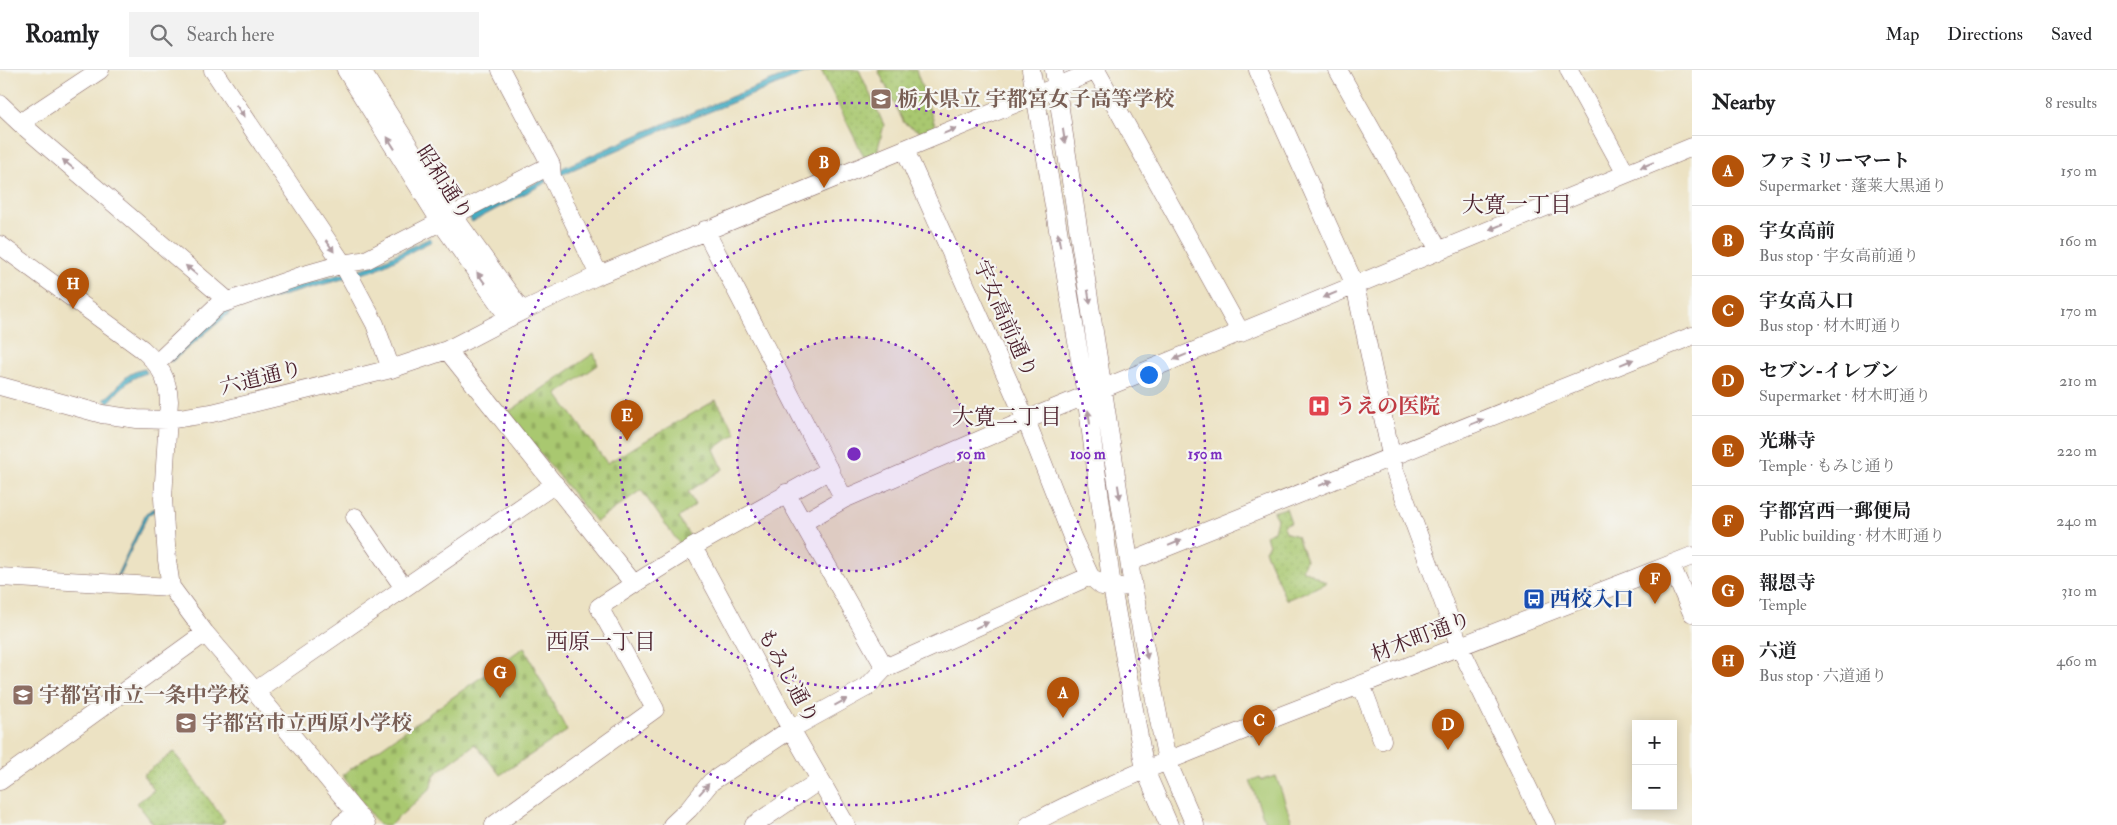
<!DOCTYPE html>
<html lang="en">
<head>
<meta charset="utf-8">
<style>
  :root { --surface:#fff; --page:#f2f2f2; --text:#202124; --muted:#757577; --line:#e0e0e0; --accent:#b45309 }
  body { margin:0; font-family:"IM FELL Double Pica","Noto Serif JP",serif; background:var(--page); color:var(--text) }
  .controls { position:absolute; right:15px; bottom:15px; display:grid; overflow:hidden; border-radius:0px; box-shadow:0 2px 12px #0003 }
  .controls button { width:45px; height:45px; display:grid; place-items:center; padding:0; border:0; border-bottom:1px solid var(--line); background:var(--surface); color:var(--text); font:25px sans-serif }
  .you { position:absolute; left:1148px; top:304px; width:18px; height:18px; margin:-12px; border:4px solid #fff; border-radius:50%; background:#1a73e8; box-shadow:0 0 0 8px #1a73e833 }
  .badge { display:grid; place-items:center; width:32px; height:32px; border-radius:50%; background:var(--accent); color:#fff; font-size:16px; font-weight:700 }
  .pin { position:absolute; translate:-50% -41px; filter:drop-shadow(0 1px 2px #0008) }
  .pin::after { content:''; position:absolute; top:26px; width:18px; height:15px; background:inherit; clip-path:polygon(0 0,100% 0,50% 100%) }
  .list { margin:0; padding:0; list-style:none }
  h2 { display:flex; justify-content:space-between; align-items:center; height:65px; margin:0; padding:0 20px; font-size:21px }
  h2 small { font-size:16px; font-weight:400; color:var(--muted) }
  .list li { display:grid; grid-template-columns:32px 1fr auto; gap:15px; align-items:center; box-sizing:border-box; height:70px; padding:0 20px; border-top:1px solid var(--line) }
  .list b { display:block; font-size:19px; white-space:nowrap }
  .list p { margin:0; font-size:16px; white-space:nowrap; color:var(--muted) }
  .list em { font-size:16px; font-style:normal; color:var(--muted) }
  .icon { flex:none; width:28px; height:28px; fill:none; stroke:currentColor; stroke-width:2; stroke-linecap:round; stroke-linejoin:round }
  .map { position:relative; flex:none; width:1692px; height:755px; overflow:hidden }
  header { display:flex; align-items:center; gap:30px; box-sizing:border-box; height:70px; padding:0 25px; background:var(--surface); border-bottom:1px solid var(--line) }
  header strong { font-size:24px }
  nav { display:flex; gap:28px; margin-inline-start:auto; font-size:18px }
  .search { width:350px; height:45px; background:var(--page); display:flex; align-items:center; gap:12px; box-sizing:border-box; padding:0 18px; border-radius:0px; color:var(--muted); font-size:19px }
  main { display:flex }
  aside { flex:1; background:var(--surface) }
  .map>svg:first-child { display:block }
</style>
</head>
<body>
<header>
<strong>Roamly</strong>
<div class="search"><svg class="icon" aria-label="search" viewBox="0 0 24 24"><circle cx="10" cy="10" r="6"/><path d="M15 15l6 6"/></svg>Search here</div>
<nav><a>Map</a><a>Directions</a><a>Saved</a></nav>
</header>
<main>
<div class="map">
<svg width="1692" height="755" viewBox="0 0 1692 755">
  <defs>
    <pattern id="grass-dots" width="8" height="8" patternUnits="userSpaceOnUse" patternTransform="scale(1.25)"><rect width="8" height="8" fill="#a9c870"/><path d="M2 2h.1M6 6h.1" fill="none" stroke="#93ab61" stroke-width="1.8" stroke-linecap="round"/></pattern>
    <pattern id="cemetery-stones" width="16" height="16" patternUnits="userSpaceOnUse" patternTransform="scale(1.25)"><rect width="16" height="16" fill="#a9c870"/><path d="M2 7V4a2 2 0 0 1 4 0v3zM10 15v-3a2 2 0 0 1 4 0v3z" fill="#93ab61"/></pattern>
  </defs>
  <rect width="100%" height="100%" fill="#f6f6f2"/>
  <filter id="ink" filterUnits="userSpaceOnUse"><feTurbulence type="fractalNoise" baseFrequency=".02" numOctaves="2"/><feDisplacementMap in="SourceGraphic" scale="10" xChannelSelector="R" yChannelSelector="G"/><feConvolveMatrix kernelMatrix="1 2 1 2 8 2 1 2 1" color-interpolation-filters="sRGB"/></filter>
  <filter id="wash" filterUnits="userSpaceOnUse"><feTurbulence type="fractalNoise" baseFrequency=".0096" numOctaves="4" result="noise"/><feDisplacementMap in="SourceGraphic" scale="20" xChannelSelector="R" yChannelSelector="G"/><feGaussianBlur stdDeviation="1.12" result="paint"/><feColorMatrix in="noise" values="0 0 0 0 0 0 0 0 0 0 0 0 0 0 0 0 0 1.4 0 .05"/><feComposite in="paint" operator="in"/></filter>
  <g filter="url(#wash)">
    <rect width="100%" height="100%" fill="#ece2c3"/>
    <!-- grass -->
    <path fill="url(#grass-dots)" stroke="#7a744e" d="M821 0H859L884 55 877 82 864 87Z
      M878 0H916L936 58 923 63 904 53Z
      M1286 438 1291 452 1283 455 1287 463 1297 466 1306 490 1302 499 1327 513 1286 530 1265 480 1269 474 1265 465 1274 461 1277 449 1273 442Z
      M174 682 225 751 220 755H154L137 733 154 720 143 705Z"/>
    <!-- cemetery -->
    <path fill="url(#cemetery-stones)" stroke="#7a744e" d="M594 283 598 295 557 324 607 393 716 330 736 363 714 379 723 399 688 422 695 435 678 448 692 469 681 476 641 420 596 452 507 343Z
      M524 577 567 661 500 705 475 674 435 704 430 719 390 755H379L342 705Z"/>
    <!-- park -->
    <path fill="#a9c870" stroke="#7a744e" d="M1276 706 1293 755H1259L1265 752 1250 711 1260 707 1261 710Z"/>
    <!-- water -->
    <path fill="#43acc2" stroke="#466676" d="M798 0H814L659 62 558 106V100L656 57Z
      M545 108 547 112 472 152 469 147Z
      M430 168 432 171 375 200 239 238 235 233 371 196Z
      M228 238 231 242 171 292 168 288Z
      M145 299 147 303C126 309 122 318 108 333L104 329C122 318 119 304 145 299Z
      M155 438 156 440 148 445 118 507H116L146 443Z"/>
  </g>
  <g filter="url(#ink)">
    <g fill="none" stroke-linecap="round" stroke-linejoin="round">
      <!-- minor casing -->
      <g stroke="#836360" stroke-width="19">
        <path id="minor" d="M213 0 343 194 375 254 391 299
          M346 0 440 151 509 248
          M361 0 452 144 522 241
          M1031 0 1086 325 1112 517 1139 667 1145 700 1169 755
          M1054 0 1133 517 1167 691 1195 755
          M1096 0 1241 263
          M1258 0 1355 215 1394 399 1460 577 1546 755
          M1338 0 1439 180
          M1569 0 1626 104
          M0 34 20 53 228 231
          M20 53 100 0
          M905 80 1026 350 1072 467 1090 506 1102 516 1121 517
          M551 95 552 107 599 205
          M705 160 844 429 1026 350 1692 77
          M0 175 142 279C159 294 168 308 169 331L163 428 167 490 171 517 205 563 255 621 366 755
          M447 280 634 514 693 477 830 400
          M157 293 218 235 301 206 343 194 366 190 551 95 501 0
          M0 316 102 344 137 349 167 350 212 343 391 299 447 280 522 241 599 205 1097 0
          M786 423 885 598
          M355 447 404 518
          M804 452 844 429
          M693 477 791 659 846 755
          M1130 492 1692 266
          M1671 495 1692 543
          M0 507 171 517
          M1361 614 1382 670
          M255 621 555 414
          M0 711 205 563
          M341 755 356 743
          M494 755 655 639 599 537 634 514
          M672 755 689 739 711 712 791 659 867 617 885 598 1090 506
          M754 755 820 710
          M1029 755C1106 713 1190 682 1272 649 1411 594 1552 541 1692 486"/>
      </g>
      <!-- minor -->
      <use href="#minor" stroke="#fff" stroke-width="18"/>
    </g>
    <!-- one-way arrows -->
    <defs><path id="oneway-solid" d="M-6-.8H1V-3.2L6.5 0L1 3.2V.8H-6Z" transform="scale(1.25)"/></defs>
    <g fill="#ae9aa0">
      <use href="#oneway-solid" transform="translate(240 41) rotate(56)"/>
      <use href="#oneway-solid" transform="translate(950 61) rotate(-22)"/>
      <use href="#oneway-solid" transform="translate(1064 66) rotate(81)"/>
      <use href="#oneway-solid" transform="translate(391 73) rotate(-122)"/>
      <use href="#oneway-solid" transform="translate(68 94) rotate(-140)"/>
      <use href="#oneway-solid" transform="translate(1647 95) rotate(158)"/>
      <use href="#oneway-solid" transform="translate(1496 157) rotate(158)"/>
      <use href="#oneway-solid" transform="translate(1059 170) rotate(-100)"/>
      <use href="#oneway-solid" transform="translate(330 176) rotate(56)"/>
      <use href="#oneway-solid" transform="translate(191 200) rotate(-140)"/>
      <use href="#oneway-solid" transform="translate(481 208) rotate(-125)"/>
      <use href="#oneway-solid" transform="translate(1330 225) rotate(157)"/>
      <use href="#oneway-solid" transform="translate(1089 227) rotate(81)"/>
      <use href="#oneway-solid" transform="translate(1180 287) rotate(158)"/>
      <use href="#oneway-solid" transform="translate(1627 292) rotate(-22)"/>
      <use href="#oneway-solid" transform="translate(1089 347) rotate(-98)"/>
      <use href="#oneway-solid" transform="translate(1477 352) rotate(-22)"/>
      <use href="#oneway-solid" transform="translate(1326 413) rotate(-22)"/>
      <use href="#oneway-solid" transform="translate(1119 422) rotate(81)"/>
      <use href="#oneway-solid" transform="translate(1175 473) rotate(-22)"/>
      <use href="#oneway-solid" transform="translate(982 555) rotate(-24)"/>
      <use href="#oneway-solid" transform="translate(1146 582) rotate(79)"/>
      <use href="#oneway-solid" transform="translate(841 632) rotate(-29)"/>
      <use href="#oneway-solid" transform="translate(704 719) rotate(-48)"/>
    </g>
  </g>
  <!-- distance rings -->
  <circle cx="854" cy="384" r="117" fill="#7b2cbf" fill-opacity=".12"/>
  <g fill="none" stroke="#7b2cbf" stroke-width="2.5" stroke-dasharray="2.5 5">
    <circle cx="854" cy="384" r="117"/>
    <circle cx="854" cy="384" r="234"/>
    <circle cx="854" cy="384" r="351"/>
  </g>
  <!-- icons -->
  <defs>
    <g id="school-square" transform="scale(1.125)"><rect x="-9" y="-9" width="18" height="18" rx="4" fill="#8d6e63" stroke="#f6f6f2"/><path d="M0-5L7-2L0 1L-7-2ZM-4 1L0 2.5L4 1V4Q0 6-4 4Z" fill="#fff"/></g>
    <g id="hospital-square" transform="scale(1.125)"><rect x="-9" y="-9" width="18" height="18" rx="4" fill="#e0444e" stroke="#f6f6f2"/><path d="M-5-5h3v3.5h4V-5h3V5h-3V1.5h-4V5h-3Z" fill="#fff"/></g>
    <g id="bus-square" transform="scale(1.125)"><rect x="-9" y="-9" width="18" height="18" rx="4" fill="#1a4fb4" stroke="#f6f6f2"/><path d="M-5-6H5V4H4V6H2V4H-2V6H-4V4H-5ZM-3.5-4V0h7V-4ZM-3.5 1.2v1.5H-2V1.2ZM2 1.2v1.5H3.5V1.2Z" fill="#fff"/></g>
  </defs>
  <g fill-rule="evenodd">
    <use href="#school-square" x="881" y="29"/>
    <use href="#hospital-square" x="1319" y="336"/>
    <use href="#bus-square" x="1534" y="529"/>
    <use href="#school-square" x="23" y="625"/>
    <use href="#school-square" x="186" y="653"/>
  </g>
  <g text-anchor="middle" dominant-baseline="central" stroke-width="4.5" stroke-linejoin="round" paint-order="stroke">
    <!-- education labels -->
    <g font-size="21" font-weight="bold" fill="#785e54" stroke="#f6f6f2" text-anchor="start">
      <text x="897" y="29">栃木県立 宇都宮女子高等学校</text>
      <text x="39" y="625">宇都宮市立一条中学校</text>
      <text x="202" y="653">宇都宮市立西原小学校</text>
    </g>
    <!-- street labels -->
    <g font-size="21" fill="#4a1f2b" stroke="#f6f6f2">
      <text transform="translate(444 113) rotate(57)">昭和通り</text>
      <text transform="translate(1005 249) rotate(66)">宇女高前通り</text>
      <text transform="translate(261 308) rotate(-14)">六道通り</text>
      <text transform="translate(1421 567) rotate(-21)">材木町通り</text>
      <text transform="translate(788 606) rotate(62)">もみじ通り</text>
    </g>
    <!-- health labels -->
    <g font-size="21" font-weight="bold" fill="#be3a42" stroke="#f6f6f2" text-anchor="start">
      <text x="1335" y="336">うえの医院</text>
    </g>
    <!-- transit labels -->
    <g font-size="21" font-weight="bold" fill="#164399" stroke="#f6f6f2" text-anchor="start">
      <text x="1550" y="529">西校入口</text>
    </g>
    <!-- neighbourhood labels -->
    <g font-size="22" fill="#4a1f2b" stroke="#f6f6f2">
      <text x="1517" y="135">大寛一丁目</text>
      <text x="1007" y="347">大寛二丁目</text>
      <text x="601" y="572">西原一丁目</text>
    </g>
  </g>
  <circle cx="854" cy="384" r="8" fill="#7b2cbf" stroke="#f6f6f2" stroke-width="2.5"/>
  <g font-size="15" text-anchor="middle" font-weight="bold" fill="#7b2cbf" stroke="#f6f6f2" stroke-width="4.5" stroke-linejoin="round" paint-order="stroke">
    <text x="971" y="389">50 m</text>
    <text x="1088" y="389">100 m</text>
    <text x="1205" y="389">150 m</text>
  </g>
</svg>
<div class="controls">
<button>+</button>
<button>−</button>
</div>
<div class="you"></div>
<div class="pin badge" style="left:1063px;top:648px">A</div>
<div class="pin badge" style="left:824px;top:118px">B</div>
<div class="pin badge" style="left:1259px;top:676px">C</div>
<div class="pin badge" style="left:1448px;top:680px">D</div>
<div class="pin badge" style="left:627px;top:371px">E</div>
<div class="pin badge" style="left:1655px;top:534px">F</div>
<div class="pin badge" style="left:500px;top:628px">G</div>
<div class="pin badge" style="left:73px;top:239px">H</div>
</div>
<aside>
<h2>Nearby<small>8 results</small></h2>
<ul class="list">
<li><span class="badge">A</span><div><b>ファミリーマート</b><p>Supermarket · 蓬莱大黒通り</p></div><em>150 m</em></li>
<li><span class="badge">B</span><div><b>宇女高前</b><p>Bus stop · 宇女高前通り</p></div><em>160 m</em></li>
<li><span class="badge">C</span><div><b>宇女高入口</b><p>Bus stop · 材木町通り</p></div><em>170 m</em></li>
<li><span class="badge">D</span><div><b>セブン-イレブン</b><p>Supermarket · 材木町通り</p></div><em>210 m</em></li>
<li><span class="badge">E</span><div><b>光琳寺</b><p>Temple · もみじ通り</p></div><em>220 m</em></li>
<li><span class="badge">F</span><div><b>宇都宮西一郵便局</b><p>Public building · 材木町通り</p></div><em>240 m</em></li>
<li><span class="badge">G</span><div><b>報恩寺</b><p>Temple</p></div><em>310 m</em></li>
<li><span class="badge">H</span><div><b>六道</b><p>Bus stop · 六道通り</p></div><em>460 m</em></li>
</ul>
</aside>
</main>
</body>
</html>
